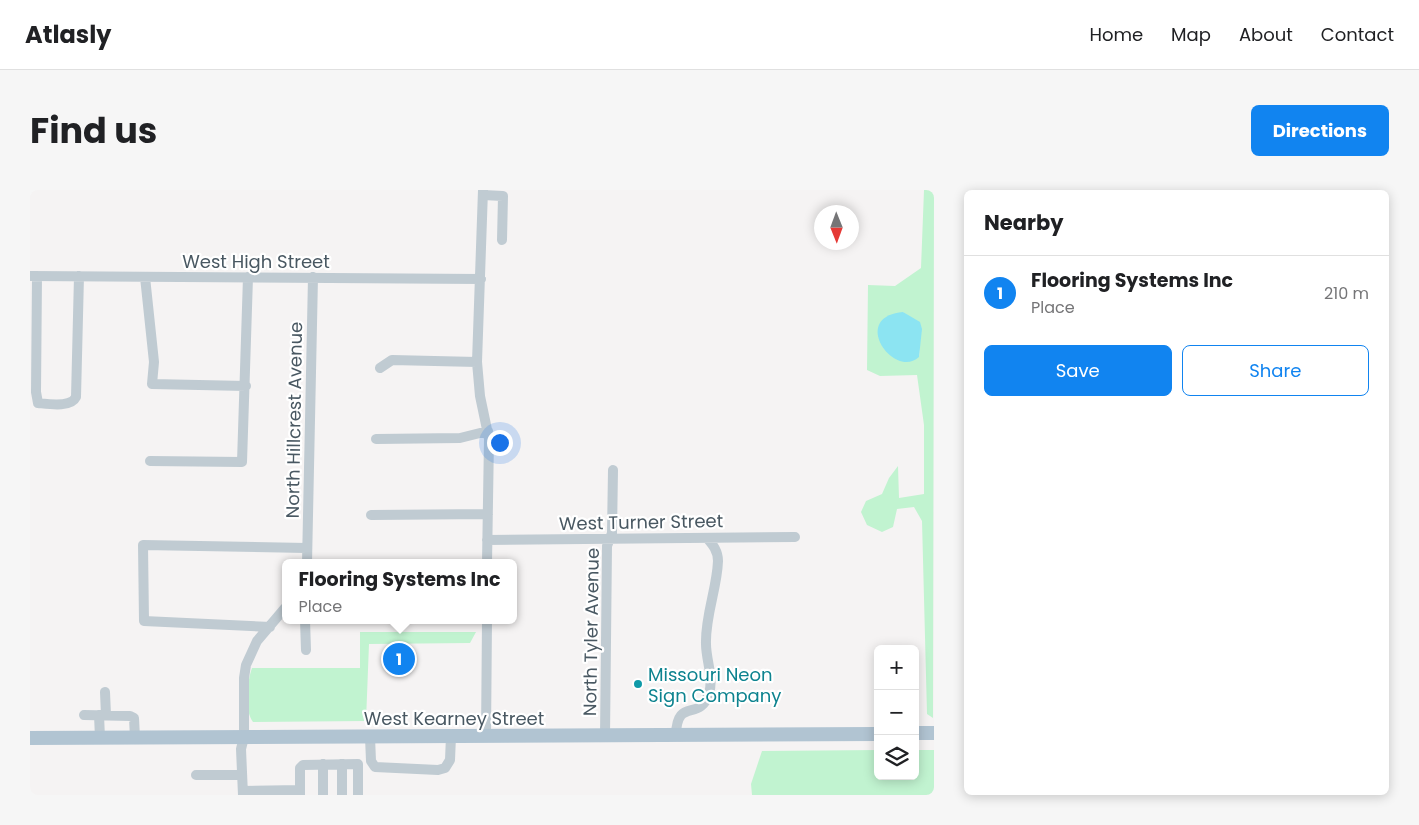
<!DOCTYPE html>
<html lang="en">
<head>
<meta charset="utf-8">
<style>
  :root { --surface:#fff; --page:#f6f6f6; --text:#202124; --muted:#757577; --line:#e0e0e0; --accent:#1184f0 }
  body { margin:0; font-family:Poppins,sans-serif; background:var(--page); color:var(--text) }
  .controls { position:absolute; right:15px; bottom:15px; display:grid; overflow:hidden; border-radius:8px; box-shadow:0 2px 12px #0003 }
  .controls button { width:45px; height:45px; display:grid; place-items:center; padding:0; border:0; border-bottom:1px solid var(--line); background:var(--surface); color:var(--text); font:25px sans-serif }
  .compass { position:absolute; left:784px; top:15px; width:45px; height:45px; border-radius:50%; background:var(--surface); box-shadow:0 2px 12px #0003; rotate:179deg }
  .you { position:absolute; left:469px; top:252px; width:18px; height:18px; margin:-12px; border:4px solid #fff; border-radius:50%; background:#1a73e8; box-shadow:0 0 0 8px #1a73e833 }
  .badge { display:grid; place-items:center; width:32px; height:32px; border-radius:50%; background:var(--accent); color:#fff; font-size:16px; font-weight:700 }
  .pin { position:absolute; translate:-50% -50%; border:2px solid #fff; box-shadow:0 1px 5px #0006 }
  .popup { position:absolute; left:252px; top:369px; width:235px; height:65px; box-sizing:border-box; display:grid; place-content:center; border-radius:8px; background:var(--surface); filter:drop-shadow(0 1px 4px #0005); font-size:16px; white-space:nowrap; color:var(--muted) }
  .popup b { font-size:19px; color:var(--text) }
  .popup::after { content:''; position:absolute; left:50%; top:100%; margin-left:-10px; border:10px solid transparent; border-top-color:var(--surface) }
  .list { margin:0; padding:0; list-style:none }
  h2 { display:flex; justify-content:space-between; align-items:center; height:65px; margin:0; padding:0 20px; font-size:21px }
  h2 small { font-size:16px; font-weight:400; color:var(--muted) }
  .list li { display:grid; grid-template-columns:32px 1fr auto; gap:15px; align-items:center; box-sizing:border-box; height:75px; padding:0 20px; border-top:1px solid var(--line) }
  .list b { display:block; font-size:19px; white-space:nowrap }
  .list p { margin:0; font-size:16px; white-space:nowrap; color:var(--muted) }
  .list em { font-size:16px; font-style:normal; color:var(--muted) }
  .actions { display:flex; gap:10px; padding:15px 20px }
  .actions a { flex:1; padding:11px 0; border:1px solid var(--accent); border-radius:8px; text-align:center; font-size:18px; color:var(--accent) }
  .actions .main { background:var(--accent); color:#fff }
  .icon { flex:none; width:28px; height:28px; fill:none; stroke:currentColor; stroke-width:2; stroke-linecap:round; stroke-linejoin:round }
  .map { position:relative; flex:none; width:904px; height:605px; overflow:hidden; border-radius:8px }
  header { display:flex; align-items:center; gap:30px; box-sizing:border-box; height:70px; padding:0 25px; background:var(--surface); border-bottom:1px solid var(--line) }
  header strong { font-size:24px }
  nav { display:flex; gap:28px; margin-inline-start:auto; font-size:18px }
  .intro { display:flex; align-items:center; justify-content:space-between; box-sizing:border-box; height:120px; padding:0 30px }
  h1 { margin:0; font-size:35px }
  .button { padding:12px 22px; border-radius:8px; background:var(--accent); color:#fff; font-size:18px; font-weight:700 }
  main { display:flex; gap:30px; padding:0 30px }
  aside { flex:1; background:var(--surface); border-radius:8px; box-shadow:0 2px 12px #0003 }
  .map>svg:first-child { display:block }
</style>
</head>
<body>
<header>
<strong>Atlasly</strong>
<nav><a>Home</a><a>Map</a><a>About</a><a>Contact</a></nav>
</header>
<div class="intro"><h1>Find us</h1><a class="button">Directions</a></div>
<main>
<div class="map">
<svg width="904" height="605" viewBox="0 0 904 605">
  <rect width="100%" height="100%" fill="#f5f3f3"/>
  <!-- green -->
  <path fill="#c1f3d0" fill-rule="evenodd" d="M894 0H904L903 528 897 524 892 331 884 317 867 319 863 337 852 342 837 335 831 322 836 311 852 304 859 288 868 276 869 308 894 304V235L887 185 850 186 837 180 838 95 865 96 891 78ZM873 122C885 130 891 153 889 167Z
    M330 442H446L440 453 339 454 336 531 223 532C214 520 217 492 222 478H330Z
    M848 560V586H885V560H904V605H722L721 594 732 561Z"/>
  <!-- water -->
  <path fill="#8ce4f2" d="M873 122 890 132 892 139 889 167C864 190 819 127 873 122Z"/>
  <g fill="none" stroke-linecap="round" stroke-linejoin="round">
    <!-- minor -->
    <path stroke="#c0cbd2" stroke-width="10" d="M453 0 447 172 450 206 459 249 457 373
      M453 5 473 6 472 50
      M0 86 451 89
      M7 86 6 202 8 213C18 214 41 218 46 207L49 86
      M115 87 124 172 122 194 216 196
      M350 178 362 170 447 172
      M346 249 430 248 458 241
      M120 271 212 272 218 87
      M341 325 458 324
      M457 350 765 347
      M277 373 283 87
      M275 430 276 460
      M240 437 114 431 113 355 277 358
      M75 502 76 525
      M54 525 100 526 104 528 105 548
      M69 525 70 548
      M646 545C647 506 670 533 679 503 684 488 676 470 676 454 675 426 687 399 688 371 688 361 683 355 677 348
      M456 546 457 430
      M575 546 577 356 582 343 583 280
      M340 547 341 571 345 577 408 580 415 578 420 570 421 546
      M293 574V605
      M312 574V605
      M166 585H211
      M213 601 270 600
      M213 605 211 559 214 547V488L216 475 227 451 255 418
      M270 605V578L273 575 328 574V605"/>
    <!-- major -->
    <path stroke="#b1c4d2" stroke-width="14" d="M885 543H904
      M0 548 848 544"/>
  </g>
  <!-- markers -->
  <circle fill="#0f9aa8" stroke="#fff" stroke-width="2" cx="608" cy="494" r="5"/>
  <g text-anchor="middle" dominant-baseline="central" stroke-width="4.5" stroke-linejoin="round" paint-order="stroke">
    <!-- street labels -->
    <g font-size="18" fill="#495862" stroke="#fff">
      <text x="226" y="71">West High Street</text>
      <text transform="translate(264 230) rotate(-89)">North Hillcrest Avenue</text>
      <text transform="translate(611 332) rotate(-1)">West Turner Street</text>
      <text transform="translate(561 442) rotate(-89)">North Tyler Avenue</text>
      <text x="424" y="528">West Kearney Street</text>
    </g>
    <!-- culture labels -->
    <g font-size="18" fill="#0d838f" stroke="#fff" text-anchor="start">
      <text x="618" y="484">Missouri Neon<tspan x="618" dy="21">Sign Company</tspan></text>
    </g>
  </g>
</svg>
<div class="controls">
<button>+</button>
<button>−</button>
<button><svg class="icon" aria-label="layers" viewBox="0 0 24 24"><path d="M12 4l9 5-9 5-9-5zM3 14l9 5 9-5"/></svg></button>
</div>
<svg class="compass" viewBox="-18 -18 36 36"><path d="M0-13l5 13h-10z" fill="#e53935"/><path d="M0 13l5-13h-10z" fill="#757577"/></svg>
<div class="you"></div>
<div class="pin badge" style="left:369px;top:469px">1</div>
<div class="popup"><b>Flooring Systems Inc</b>Place</div>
</div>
<aside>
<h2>Nearby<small></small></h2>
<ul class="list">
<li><span class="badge">1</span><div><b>Flooring Systems Inc</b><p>Place</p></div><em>210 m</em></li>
</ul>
<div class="actions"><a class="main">Save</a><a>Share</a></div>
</aside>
</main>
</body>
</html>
